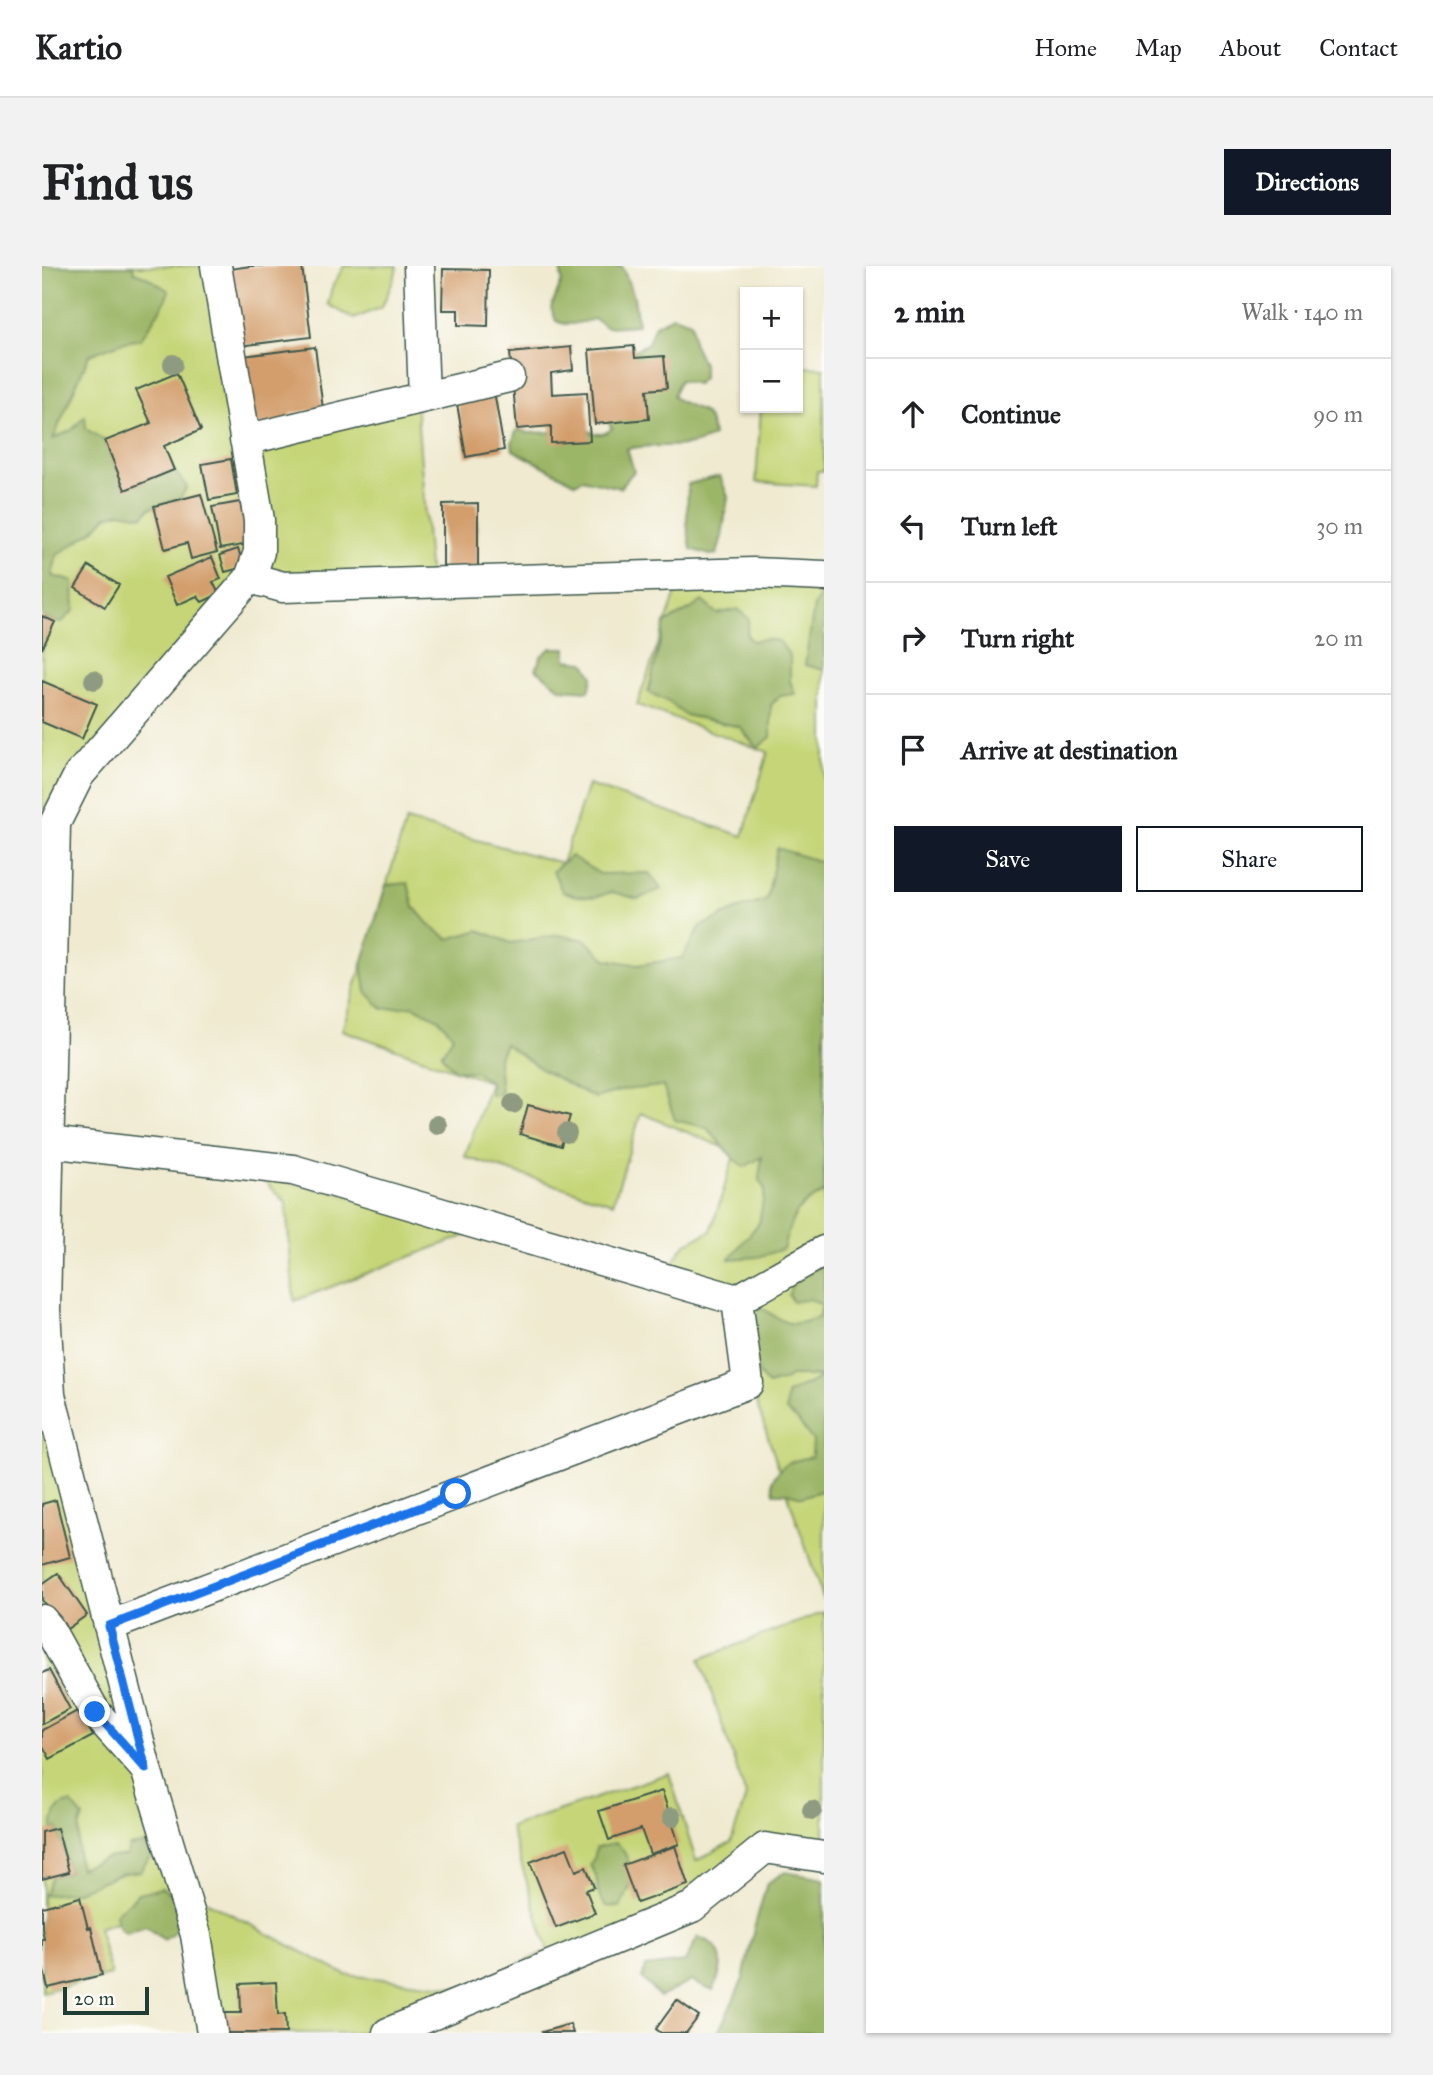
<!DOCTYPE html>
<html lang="en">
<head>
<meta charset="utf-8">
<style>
  :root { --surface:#fff; --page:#f2f2f2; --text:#202124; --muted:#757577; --line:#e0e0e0; --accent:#111827 }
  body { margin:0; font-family:"IM FELL Great Primer",serif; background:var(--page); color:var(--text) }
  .controls { position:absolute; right:21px; top:21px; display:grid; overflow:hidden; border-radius:0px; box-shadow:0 2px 5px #0004 }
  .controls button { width:63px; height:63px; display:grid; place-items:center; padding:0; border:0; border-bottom:2px solid var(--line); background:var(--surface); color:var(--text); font:35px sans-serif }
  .scale { position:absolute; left:21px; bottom:18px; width:86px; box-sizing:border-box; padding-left:7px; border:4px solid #1f3d34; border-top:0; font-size:19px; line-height:24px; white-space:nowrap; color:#1f3d34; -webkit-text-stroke:5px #fdfcf7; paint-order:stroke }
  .stop { position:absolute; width:21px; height:21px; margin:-16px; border:5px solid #1a73e8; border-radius:50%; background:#fff }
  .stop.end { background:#1a73e8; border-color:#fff; box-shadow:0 2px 7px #0008 }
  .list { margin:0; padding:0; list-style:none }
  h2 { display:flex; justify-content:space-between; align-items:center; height:91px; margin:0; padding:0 28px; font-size:30px }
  h2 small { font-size:23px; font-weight:400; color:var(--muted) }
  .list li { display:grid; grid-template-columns:46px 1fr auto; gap:21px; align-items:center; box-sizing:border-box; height:112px; padding:0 28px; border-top:2px solid var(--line) }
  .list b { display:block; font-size:26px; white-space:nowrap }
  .list em { font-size:23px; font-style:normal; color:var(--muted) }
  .actions { display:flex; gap:14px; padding:21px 28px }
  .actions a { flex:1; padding:16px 0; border:2px solid var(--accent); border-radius:0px; text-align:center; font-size:24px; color:var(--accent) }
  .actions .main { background:var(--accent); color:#fff }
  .icon { flex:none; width:38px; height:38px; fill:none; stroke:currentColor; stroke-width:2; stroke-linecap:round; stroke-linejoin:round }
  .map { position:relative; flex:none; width:782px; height:1767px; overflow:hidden; border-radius:0px }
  header { display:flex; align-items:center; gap:42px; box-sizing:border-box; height:98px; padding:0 35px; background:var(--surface); border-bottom:2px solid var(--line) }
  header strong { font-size:33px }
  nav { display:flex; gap:38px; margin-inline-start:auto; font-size:24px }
  .intro { display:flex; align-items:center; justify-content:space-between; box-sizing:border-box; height:168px; padding:0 42px }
  h1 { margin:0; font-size:49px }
  .button { padding:18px 32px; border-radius:0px; background:var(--accent); color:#fff; font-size:24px; font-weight:700 }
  main { display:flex; gap:42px; padding:0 42px }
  aside { flex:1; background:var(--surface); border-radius:0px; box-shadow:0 2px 5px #0004 }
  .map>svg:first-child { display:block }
</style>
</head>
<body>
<header>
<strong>Kartio</strong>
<nav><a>Home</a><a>Map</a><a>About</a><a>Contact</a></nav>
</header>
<div class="intro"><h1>Find us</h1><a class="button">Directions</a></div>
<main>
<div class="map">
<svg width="782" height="1767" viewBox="0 0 782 1767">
  <rect width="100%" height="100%" fill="#fdfcf7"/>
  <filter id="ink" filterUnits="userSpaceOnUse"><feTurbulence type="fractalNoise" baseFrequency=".0143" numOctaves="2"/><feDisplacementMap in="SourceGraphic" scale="14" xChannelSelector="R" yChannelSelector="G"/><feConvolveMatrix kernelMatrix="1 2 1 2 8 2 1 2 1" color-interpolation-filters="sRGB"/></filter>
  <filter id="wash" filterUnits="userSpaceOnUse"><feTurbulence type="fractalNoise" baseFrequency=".00686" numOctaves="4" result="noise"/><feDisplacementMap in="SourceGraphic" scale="28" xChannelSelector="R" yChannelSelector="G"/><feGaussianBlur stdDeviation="1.57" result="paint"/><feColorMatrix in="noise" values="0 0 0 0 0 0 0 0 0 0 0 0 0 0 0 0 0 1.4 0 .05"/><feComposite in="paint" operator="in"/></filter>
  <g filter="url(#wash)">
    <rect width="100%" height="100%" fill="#efead0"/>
    <!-- green -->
    <path fill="#c5d577" stroke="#728956" stroke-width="2" d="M65 0H169L212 286 32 506 0 725V155Z
      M302 0H355L353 10 340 41 312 53 286 38 290 21Z
      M756 101 782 102V205H775L774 220 714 216 719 142H756Z
      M374 133 388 314 212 310 208 173Z
      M782 312V981L696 1030 629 1003C639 977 645 976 669 965L693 886 599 847 571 937 423 891 448 816 300 764 364 555 520 597 546 519 701 570 726 486 595 439 639 313Z
      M217 909 446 961 252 1035 244 937Z
      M782 986V1335L709 1121 696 1034Z
      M0 1138 131 1621 103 1646 56 1662 69 1709 0 1726Z
      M782 1346V1583L731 1576 646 1635 332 1767H175L147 1626 304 1709 423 1722 506 1685 468 1561 627 1507 654 1595 689 1576 704 1530 658 1393Z"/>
    <!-- forest -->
    <path fill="#9cb668" stroke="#5e7a4e" stroke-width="2" d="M0 0H91L92 6 103 10 127 25 121 39 99 73 78 77 47 89 11 173 30 164 43 150 44 163 63 175 83 223 132 204 145 221 138 233 108 242 101 250 78 246 65 250 52 264 15 289 10 310 31 315 32 344 20 356H13L0 350Z
      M518 0H580L592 31 596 59 564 61 553 53C540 56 526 61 514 55L509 42 520 15Z
      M631 50 649 56 651 76 661 98V112L655 118 638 114 631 130C641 141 658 139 666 152 669 157 670 164 671 170 646 186 614 176 585 183L592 205 578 222 540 213 533 217 471 184 470 177 475 163 486 167 547 165C556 169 563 170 570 162L561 150 588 87 606 77 613 59Z
      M678 210 686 231 680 270 675 288 668 289 649 283 645 257 646 218Z
      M782 324V404L763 399 772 340Z
      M660 335 675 348 695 343 707 353 705 368 709 375 724 373 737 375 748 390V415L753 428 738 430 729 439V471L715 482 698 461 643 449 627 436 606 426 623 357 649 343Z
      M509 382H524V394L542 396 551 410 547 425 519 423 494 403 499 390Z
      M735 582 782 597V927C752 938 749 955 741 983L716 991 687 993 717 957 723 924 717 912 720 891 702 901 692 893 665 862 633 854 621 820 581 824 553 832 502 805 463 778 456 793 459 828 448 829V816L434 806 413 804 399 789 411 770 397 753 371 740 341 743 324 726 320 698 344 619 366 617 372 641 388 660 407 673 437 664 469 677 516 669 543 674 564 693 596 699 640 692 659 660 694 644 725 634Z
      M529 590 558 608 607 607 619 623 596 633 570 626 553 631 534 630 520 625 511 605Z
      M782 997V1224L760 1231 745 1227H732L730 1215C741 1195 748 1195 770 1191L771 1175 755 1154 744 1145 745 1128 782 1110H749L740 1115 726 1119 715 1105 707 1043 721 1042C743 1059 750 1062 777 1051L780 1039 768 1033 751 1036 747 1029 750 1016Z
      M29 1537 41 1551C35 1565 34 1587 38 1602L65 1592 85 1589 87 1580 102 1578 109 1590 98 1605 76 1608 35 1626 2 1629 9 1611 27 1606 15 1562 10 1563C12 1549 13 1538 29 1537Z
      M573 1577C586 1585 591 1605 588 1620 586 1627 581 1635 578 1641L564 1640C550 1625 560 1613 548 1599L553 1590 554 1582Z
      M743 1606 782 1613V1767H676L701 1713 712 1663 725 1617Z
      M120 1622 130 1629 138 1654 132 1667 122 1674 104 1660 84 1667 77 1662 73 1649 77 1644 88 1636 96 1627Z
      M656 1671C685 1681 682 1701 671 1725L649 1715 618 1731 600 1712 603 1701 643 1696Z"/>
    <g id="blocks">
      <!-- building -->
      <path fill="#d39e6c" d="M209 0H260L269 71 197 80 187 3Z
        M401 3 447 4 446 60 416 59V44H400Z
        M592 80 593 92 622 90 625 122 605 124 607 153 553 158 547 84Z
        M273 81 281 143 249 147 247 156 210 161 201 90Z
        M529 81 531 104 509 107 510 128 545 126 548 175 509 177V160L475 163 468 87Z
        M135 107 159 164 122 180 132 204 83 224 63 175 109 157 94 124Z
        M452 125 462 184 424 191 414 132Z
        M189 193 195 229 167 234 160 198Z
        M159 228 175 286 149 293 145 277 123 283 112 240Z
        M198 236 206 278 178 283 170 241Z
        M436 237V309H401V238Z
        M196 283 202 301 183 306 178 289Z
        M170 291 179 313 171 316 177 328 160 336 155 330 135 339 123 311Z
        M47 300 77 319 63 341 33 322Z
        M0 350 13 356 0 383Z
        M0 415 55 438 40 473 0 456Z
        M486 839 528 850 519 880 478 868Z
        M14 1234 28 1291 0 1299V1238Z
        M16 1307 45 1349 22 1365 0 1334V1318Z
        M7 1404 28 1443 0 1458V1407Z
        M37 1444 51 1470 8 1493 0 1478V1464Z
        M620 1525 637 1578 608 1588 599 1563 567 1574 557 1545Z
        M15 1562 27 1606 0 1613V1566Z
        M633 1580 646 1619 595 1637 581 1599Z
        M525 1582 534 1605 544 1601 552 1621 544 1624 553 1647 514 1662 488 1596Z
        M38 1631 46 1662 49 1661 60 1709 6 1722 0 1697V1673H2L0 1663V1641Z
        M234 1716 236 1749 243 1748 244 1767H180L179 1747H199L198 1718Z
        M635 1734 657 1750 644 1767H619L614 1763Z
        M528 1758 531 1767H501L500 1766Z"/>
    </g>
  </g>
  <g filter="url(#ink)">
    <use href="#blocks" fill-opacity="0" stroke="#3e574b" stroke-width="2"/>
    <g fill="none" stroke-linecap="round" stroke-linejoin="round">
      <!-- minor casing -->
      <g stroke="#3e574b" stroke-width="33">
        <path id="minor" d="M377 0 382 131
          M203 174 467 111
          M208 312 241 321 711 307 782 310
          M6 876 251 904 695 1034 706 1117 67 1360
          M695 1034 782 985
          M0 1354 6 1361 53 1446 101 1500
          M170 1767 154 1669 104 1503 8 1129 3 1044 13 557 37 509 208 312 217 286V254L174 0
          M346 1767 650 1641 723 1582 782 1591"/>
      </g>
      <!-- minor -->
      <use href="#minor" stroke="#fff" stroke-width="30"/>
    </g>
    <!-- trees -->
    <g fill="#8f9b81">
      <circle cx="131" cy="98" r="10"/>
      <circle cx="52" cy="414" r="10"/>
      <circle cx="471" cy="838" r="10"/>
      <circle cx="395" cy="859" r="10"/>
      <circle cx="525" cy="867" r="10"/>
      <circle cx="770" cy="1544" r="10"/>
      <circle cx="630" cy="1551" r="10"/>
    </g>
  </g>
  <g fill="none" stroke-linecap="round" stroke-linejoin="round" filter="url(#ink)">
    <!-- route -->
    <path stroke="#1a73e8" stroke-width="9" d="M53 1446 104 1503 67 1360 414 1228"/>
  </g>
</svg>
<div class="controls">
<button>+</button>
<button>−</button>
</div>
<div class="scale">20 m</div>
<div class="stop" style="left:414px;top:1228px"></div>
<div class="stop end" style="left:53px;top:1446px"></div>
</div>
<aside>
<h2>2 min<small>Walk · 140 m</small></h2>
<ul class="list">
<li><svg class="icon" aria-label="ahead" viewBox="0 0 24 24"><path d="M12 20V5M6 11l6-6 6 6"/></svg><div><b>Continue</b></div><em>90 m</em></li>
<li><svg class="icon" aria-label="left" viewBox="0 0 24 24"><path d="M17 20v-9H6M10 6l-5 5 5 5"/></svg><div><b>Turn left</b></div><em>30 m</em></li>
<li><svg class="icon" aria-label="right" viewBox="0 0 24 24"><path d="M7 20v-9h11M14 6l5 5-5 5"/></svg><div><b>Turn right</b></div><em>20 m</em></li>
<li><svg class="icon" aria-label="arrive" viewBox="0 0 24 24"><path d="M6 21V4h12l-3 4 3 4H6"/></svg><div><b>Arrive at destination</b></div></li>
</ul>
<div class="actions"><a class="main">Save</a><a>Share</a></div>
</aside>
</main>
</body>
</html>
